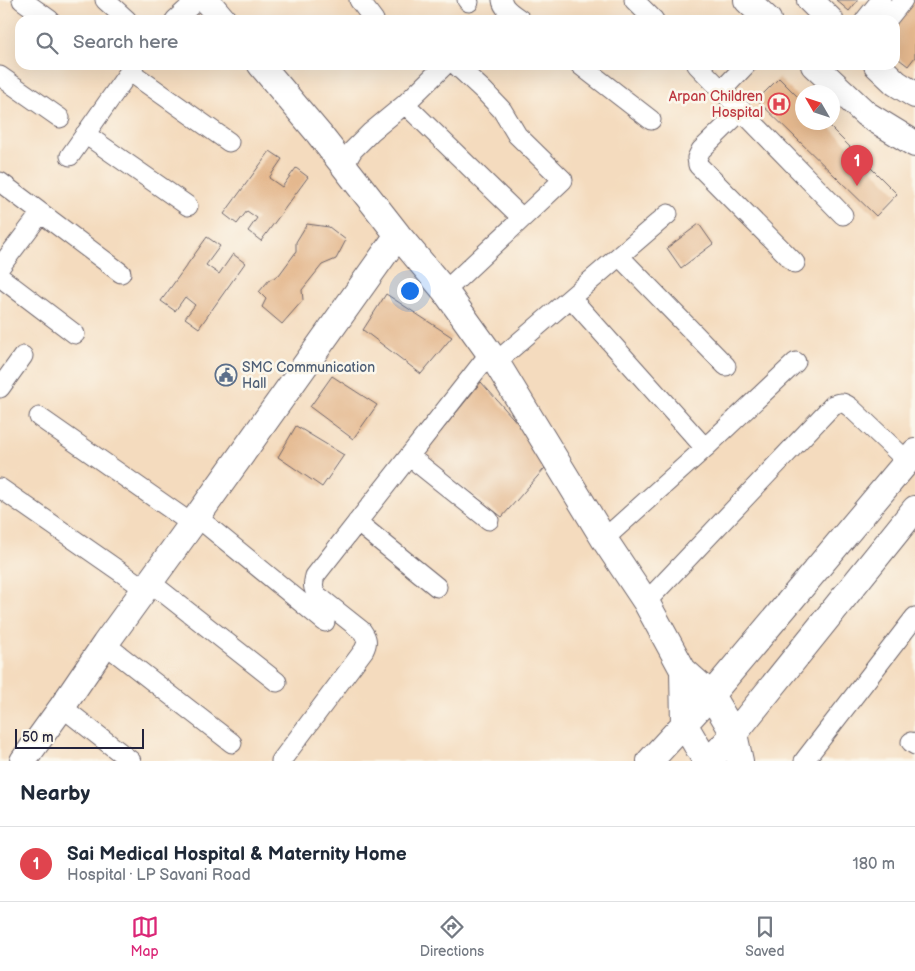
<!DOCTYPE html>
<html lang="en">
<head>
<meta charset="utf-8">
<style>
  :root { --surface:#fff; --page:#f2f2f3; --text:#1f2937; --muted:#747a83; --line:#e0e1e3; --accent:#db2777 }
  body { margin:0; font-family:"Balsamiq Sans",sans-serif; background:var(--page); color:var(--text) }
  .compass { position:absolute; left:795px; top:85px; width:45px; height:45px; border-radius:50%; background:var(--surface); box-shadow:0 5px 20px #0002; rotate:309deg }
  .scale { position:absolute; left:15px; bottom:12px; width:129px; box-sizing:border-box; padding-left:5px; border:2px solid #22223b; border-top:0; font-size:14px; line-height:18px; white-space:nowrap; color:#22223b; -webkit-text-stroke:4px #fbf7ec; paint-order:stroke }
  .you { position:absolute; left:409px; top:290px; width:18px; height:18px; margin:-12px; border:4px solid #fff; border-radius:50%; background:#1a73e8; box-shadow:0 0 0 8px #1a73e833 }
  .badge { display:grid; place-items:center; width:32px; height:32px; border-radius:50%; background:var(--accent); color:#fff; font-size:16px; font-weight:700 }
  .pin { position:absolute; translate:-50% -41px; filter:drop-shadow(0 1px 2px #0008) }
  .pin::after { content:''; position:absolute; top:26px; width:18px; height:15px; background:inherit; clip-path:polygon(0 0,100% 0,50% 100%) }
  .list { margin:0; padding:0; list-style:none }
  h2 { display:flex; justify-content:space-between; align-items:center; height:65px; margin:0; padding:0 20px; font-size:21px }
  h2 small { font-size:16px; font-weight:400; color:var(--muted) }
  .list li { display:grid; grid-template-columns:32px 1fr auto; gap:15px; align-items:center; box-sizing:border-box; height:75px; padding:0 20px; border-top:1px solid var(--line) }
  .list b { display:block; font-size:19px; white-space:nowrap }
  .list p { margin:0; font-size:16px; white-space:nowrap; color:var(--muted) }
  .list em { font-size:16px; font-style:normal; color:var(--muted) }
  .icon { flex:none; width:28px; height:28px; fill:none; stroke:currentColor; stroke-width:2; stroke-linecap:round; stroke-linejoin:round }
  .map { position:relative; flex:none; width:915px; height:761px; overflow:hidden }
  .search { position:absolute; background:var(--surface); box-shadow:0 5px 20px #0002; left:15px; right:15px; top:15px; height:55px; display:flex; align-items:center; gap:12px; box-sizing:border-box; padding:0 18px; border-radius:15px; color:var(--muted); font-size:19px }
  .sheet { height:140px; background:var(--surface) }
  nav { display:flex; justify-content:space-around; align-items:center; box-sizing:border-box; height:70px; border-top:1px solid var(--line); background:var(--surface); font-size:14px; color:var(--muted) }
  nav a { display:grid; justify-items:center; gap:2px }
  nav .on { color:var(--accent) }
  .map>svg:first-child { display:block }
</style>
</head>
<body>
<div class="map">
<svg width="915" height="761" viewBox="0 0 915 761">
  <rect width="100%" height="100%" fill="#fbf7ec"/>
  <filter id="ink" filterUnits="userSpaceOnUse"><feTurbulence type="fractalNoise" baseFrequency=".02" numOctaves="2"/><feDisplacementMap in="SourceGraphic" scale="10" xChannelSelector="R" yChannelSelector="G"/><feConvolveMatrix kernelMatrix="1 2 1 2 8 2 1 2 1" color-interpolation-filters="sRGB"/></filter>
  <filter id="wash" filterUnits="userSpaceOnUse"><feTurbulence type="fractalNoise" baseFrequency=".0096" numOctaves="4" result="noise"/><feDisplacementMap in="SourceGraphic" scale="20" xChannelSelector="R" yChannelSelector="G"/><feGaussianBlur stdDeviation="1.12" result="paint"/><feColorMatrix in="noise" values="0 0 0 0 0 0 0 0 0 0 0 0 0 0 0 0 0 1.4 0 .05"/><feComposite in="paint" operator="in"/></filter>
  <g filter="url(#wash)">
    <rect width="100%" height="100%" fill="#f4dbbe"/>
    <g id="blocks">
      <!-- building -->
      <path fill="#e4b88e" d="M836 0H858L849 11Z
        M907 0H915V57L908 66 895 56V20Z
        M779 78 802 101V122H825L897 194 876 216 757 100Z
        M270 151 282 159 269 178 282 187 296 168 308 177 261 241 248 231 257 218 247 211 237 224 224 214Z
        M307 224 329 227 346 240 336 259 322 265 302 290 303 300 282 324 262 307 266 299 259 292 269 280 279 275 296 252V242Z
        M699 224 713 244 681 268 667 248Z
        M207 237 220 246 206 265 219 274 233 254 245 263 199 328 185 318 195 305 185 297 175 311 161 301Z
        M386 294 452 337 421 374 363 330Z
        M332 376 377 405 353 439 310 407Z
        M481 382 551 461 502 517 422 455Z
        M296 426 344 455 322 487 278 457Z"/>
    </g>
  </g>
  <g filter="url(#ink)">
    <use href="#blocks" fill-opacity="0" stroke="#6c6369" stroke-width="1"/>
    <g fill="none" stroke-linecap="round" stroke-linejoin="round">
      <!-- street casing -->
      <g stroke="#6c6369" stroke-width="21">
        <path id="street" d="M22 0 50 20
          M105 0 127 20
          M359 0 374 20
          M467 0 469 2
          M502 0C503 9 514 15 521 20
          M634 0 654 20
          M175 20 197 0
          M865 20 881 0
          M887 20 903 0
          M580 65 651 120
          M697 65 843 215
          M129 71 229 142
          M0 76 60 118
          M722 90 746 65
          M405 104 522 218
          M742 110 701 150 697 158 698 165 795 263
          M85 134 188 206
          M70 156 134 65
          M344 165 353 150 371 132 405 104 445 65
          M0 182 121 273
          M619 256 726 366
          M0 267 41 213
          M0 277 75 334
          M445 291 563 180 517 135 502 110 484 91 456 65
          M571 298 705 448
          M496 362 668 214
          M0 388 23 356
          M39 417 192 524
          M409 456 489 520
          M0 488 145 589
          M197 517 325 622
          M357 522 437 587
          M604 539 705 448 796 362
          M150 582 277 682
          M646 602 833 405C840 402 843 402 850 407L907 461
          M105 644 232 743
          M62 707 131 761
          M911 742 915 745
          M281 761 364 650C368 642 367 638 362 631L318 596C312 588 313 584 315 576L490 353
          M804 761 915 617"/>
      </g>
      <!-- secondary casing -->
      <g stroke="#6c6369" stroke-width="28">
        <path id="secondary" d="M206 0 223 20
          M747 0 768 20
          M810 0 830 20
          M261 65 319 134 398 235 445 291 496 362 604 539 646 602 683 670 711 695 734 734 740 761
          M814 65 866 114 915 144
          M877 65 896 83 915 95
          M683 670 684 724 706 761
          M23 761 62 707 105 644 192 524 398 235
          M650 761 711 695 915 452
          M709 761 734 734 915 509"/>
      </g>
      <!-- street -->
      <use href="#street" stroke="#fff" stroke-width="19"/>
      <!-- secondary -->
      <use href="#secondary" stroke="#fff" stroke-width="26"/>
    </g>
  </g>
  <!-- icons -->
  <defs>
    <g id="hospital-ring" transform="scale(1.125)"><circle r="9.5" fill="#fbf7ec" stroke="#e0444e" stroke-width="1.5"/><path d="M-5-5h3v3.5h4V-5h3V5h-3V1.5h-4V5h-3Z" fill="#e0444e"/></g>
    <g id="civic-ring" transform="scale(1.125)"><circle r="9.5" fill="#fbf7ec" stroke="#5c6f8a" stroke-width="1.5"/><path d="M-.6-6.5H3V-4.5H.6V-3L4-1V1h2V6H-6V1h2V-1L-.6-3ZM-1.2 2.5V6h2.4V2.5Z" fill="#5c6f8a"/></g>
  </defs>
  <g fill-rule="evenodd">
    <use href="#hospital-ring" x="779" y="104"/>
    <use href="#civic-ring" x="226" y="375"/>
  </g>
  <g text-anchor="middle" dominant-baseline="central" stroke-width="5" stroke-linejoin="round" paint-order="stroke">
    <!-- health labels -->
    <g font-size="14" fill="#be3a42" stroke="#fbf7ec" text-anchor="end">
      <text x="763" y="96">Arpan Children<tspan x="763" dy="16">Hospital</tspan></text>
    </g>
    <!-- service labels -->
    <g font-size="14" fill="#4e5e75" stroke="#fbf7ec" text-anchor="start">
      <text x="242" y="367">SMC Communication<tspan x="242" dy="16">Hall</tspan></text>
    </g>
  </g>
</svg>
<svg class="compass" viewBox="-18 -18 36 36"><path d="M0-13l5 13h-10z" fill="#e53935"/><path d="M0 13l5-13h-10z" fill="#747a83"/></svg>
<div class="scale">50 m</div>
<div class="you"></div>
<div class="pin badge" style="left:857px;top:186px;background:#e0444e">1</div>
<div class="search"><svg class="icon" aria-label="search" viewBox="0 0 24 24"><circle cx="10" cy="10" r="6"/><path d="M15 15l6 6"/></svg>Search here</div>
</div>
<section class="sheet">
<h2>Nearby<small></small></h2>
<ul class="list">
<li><span class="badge" style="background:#e0444e">1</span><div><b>Sai Medical Hospital &amp; Maternity Home</b><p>Hospital · LP Savani Road</p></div><em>180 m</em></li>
</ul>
</section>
<nav>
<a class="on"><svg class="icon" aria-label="map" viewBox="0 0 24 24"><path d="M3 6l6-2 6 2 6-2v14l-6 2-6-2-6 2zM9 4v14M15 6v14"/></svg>Map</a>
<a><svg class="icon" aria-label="directions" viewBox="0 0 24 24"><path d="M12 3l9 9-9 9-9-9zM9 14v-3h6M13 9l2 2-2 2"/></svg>Directions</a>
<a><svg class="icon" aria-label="saved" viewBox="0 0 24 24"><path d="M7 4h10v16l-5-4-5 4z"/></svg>Saved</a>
</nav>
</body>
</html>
